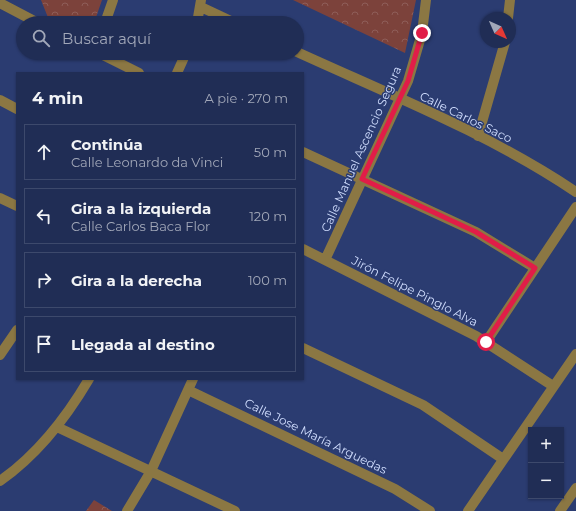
<!DOCTYPE html>
<html lang="es">
<head>
<meta charset="utf-8">
<style>
  :root { --surface:#202d55; --page:#2d395f; --text:#f1f3f6; --muted:#a2a8b9; --line:#3d496c }
  body { margin:0; font-family:Montserrat,sans-serif; background:var(--page); color:var(--text) }
  .controls { position:absolute; right:12px; bottom:12px; display:grid; overflow:hidden; border-radius:0px; box-shadow:0 1px 3px #0004 }
  .controls button { width:36px; height:36px; display:grid; place-items:center; padding:0; border:0; border-bottom:1px solid var(--line); background:var(--surface); color:var(--text); font:20px sans-serif }
  .compass { position:absolute; left:480px; top:12px; width:36px; height:36px; border-radius:50%; background:var(--surface); box-shadow:0 1px 3px #0004; rotate:135deg }
  .stop { position:absolute; width:12px; height:12px; margin:-9px; border:3px solid #e11d48; border-radius:50%; background:#fff }
  .stop.end { background:#e11d48; border-color:#fff; box-shadow:0 1px 4px #0008 }
  .list { margin:0; padding:0; list-style:none }
  h2 { display:flex; justify-content:space-between; align-items:center; height:52px; margin:0; padding:0 16px; font-size:17px }
  h2 small { font-size:13px; font-weight:400; color:var(--muted) }
  .list li { display:grid; grid-template-columns:26px 1fr auto; gap:12px; align-items:center; box-sizing:border-box; height:56px; margin:0 8px 8px; padding:0 8px; border:1px solid var(--line); border-radius:0px }
  .list b { display:block; font-size:15px; white-space:nowrap }
  .list p { margin:0; font-size:13px; white-space:nowrap; color:var(--muted) }
  .list em { font-size:13px; font-style:normal; color:var(--muted) }
  .icon { flex:none; width:22px; height:22px; fill:none; stroke:currentColor; stroke-width:2; stroke-linecap:round; stroke-linejoin:round }
  .map { position:relative; flex:none; width:576px; height:511px; overflow:hidden }
  .search { position:absolute; background:var(--surface); box-shadow:0 1px 3px #0004; left:16px; top:16px; width:288px; height:44px; display:flex; align-items:center; gap:10px; box-sizing:border-box; padding:0 14px; border-radius:22px; color:var(--muted); font-size:15px }
  .panel { position:absolute; background:var(--surface); box-shadow:0 1px 3px #0004; left:16px; top:72px; width:288px; height:308px; border-radius:0px }
  .map>svg:first-child { display:block }
</style>
</head>
<body>
<div class="map">
<svg width="576" height="511" viewBox="0 0 576 511">
  <defs>
    <pattern id="park-crowns" width="20" height="18" patternUnits="userSpaceOnUse"><rect width="20" height="18" fill="#7c423b"/><path d="M2 6a3 3 0 1 1 6 0M12 15a3 3 0 1 1 6 0" fill="none" stroke="#8e5d58"/></pattern>
  </defs>
  <rect width="100%" height="100%" fill="#2b3c71"/>
  <!-- park -->
  <path fill="url(#park-crowns)" d="M41 0H102L94 23H56L49 20Z
    M293 0H416L405 53Z
    M94 500 112 511H86Z"/>
  <g fill="none" stroke-linecap="round" stroke-linejoin="round">
    <!-- minor -->
    <path stroke="#8b7743" stroke-width="10" d="M0 3 38 23
      M201 7 235 23
      M508 18 510 0
      M105 23 113 0
      M197 23 201 0
      M297 52C391 95 490 134 576 192
      M99 53 139 73
      M177 73 186 53
      M0 100 17 109
      M478 136 505 42
      M303 152 476 232 535 268
      M0 198 17 206
      M303 249 476 336 553 386
      M325 260 408 81 422 33 426 0
      M486 342 576 207
      M303 348 423 405 503 459
      M0 355 17 330
      M188 390 395 489 430 511
      M57 427 235 511
      M0 481C37 455 66 418 89 379
      M127 511 151 471 193 379
      M468 511 576 354
      M560 511 576 488"/>
  </g>
  <g fill="none" stroke-linecap="round" stroke-linejoin="round">
    <!-- route -->
    <path stroke="#e11d48" stroke-width="5" d="M422 33 408 81 362 179 476 232 535 268 486 342"/>
  </g>
  <g text-anchor="middle" dominant-baseline="central" stroke-width="3" stroke-linejoin="round" paint-order="stroke">
    <!-- street labels -->
    <g font-size="12" fill="#cfdcfd" stroke="#2b3c71">
      <text transform="translate(466 117) rotate(26)">Calle Carlos Saco</text>
      <text transform="translate(361 149) rotate(-66)">Calle Manuel Ascencio Segura</text>
      <text transform="translate(415 291) rotate(27)">Jirón Felipe Pinglo Alva</text>
      <text transform="translate(316 436) rotate(26)">Calle Jose María Arguedas</text>
    </g>
  </g>
</svg>
<div class="controls">
<button>+</button>
<button>−</button>
</div>
<svg class="compass" viewBox="-18 -18 36 36"><path d="M0-13l5 13h-10z" fill="#e53935"/><path d="M0 13l5-13h-10z" fill="#a2a8b9"/></svg>
<div class="stop" style="left:486px;top:342px"></div>
<div class="stop end" style="left:422px;top:33px"></div>
<div class="search"><svg class="icon" aria-label="search" viewBox="0 0 24 24"><circle cx="10" cy="10" r="6"/><path d="M15 15l6 6"/></svg>Buscar aquí</div>
<section class="panel">
<h2>4 min<small>A pie · 270 m</small></h2>
<ul class="list">
<li><svg class="icon" aria-label="ahead" viewBox="0 0 24 24"><path d="M12 20V5M6 11l6-6 6 6"/></svg><div><b>Continúa</b><p>Calle Leonardo da Vinci</p></div><em>50 m</em></li>
<li><svg class="icon" aria-label="left" viewBox="0 0 24 24"><path d="M17 20v-9H6M10 6l-5 5 5 5"/></svg><div><b>Gira a la izquierda</b><p>Calle Carlos Baca Flor</p></div><em>120 m</em></li>
<li><svg class="icon" aria-label="right" viewBox="0 0 24 24"><path d="M7 20v-9h11M14 6l5 5-5 5"/></svg><div><b>Gira a la derecha</b></div><em>100 m</em></li>
<li><svg class="icon" aria-label="arrive" viewBox="0 0 24 24"><path d="M6 21V4h12l-3 4 3 4H6"/></svg><div><b>Llegada al destino</b></div></li>
</ul>
</section>
</div>
</body>
</html>
